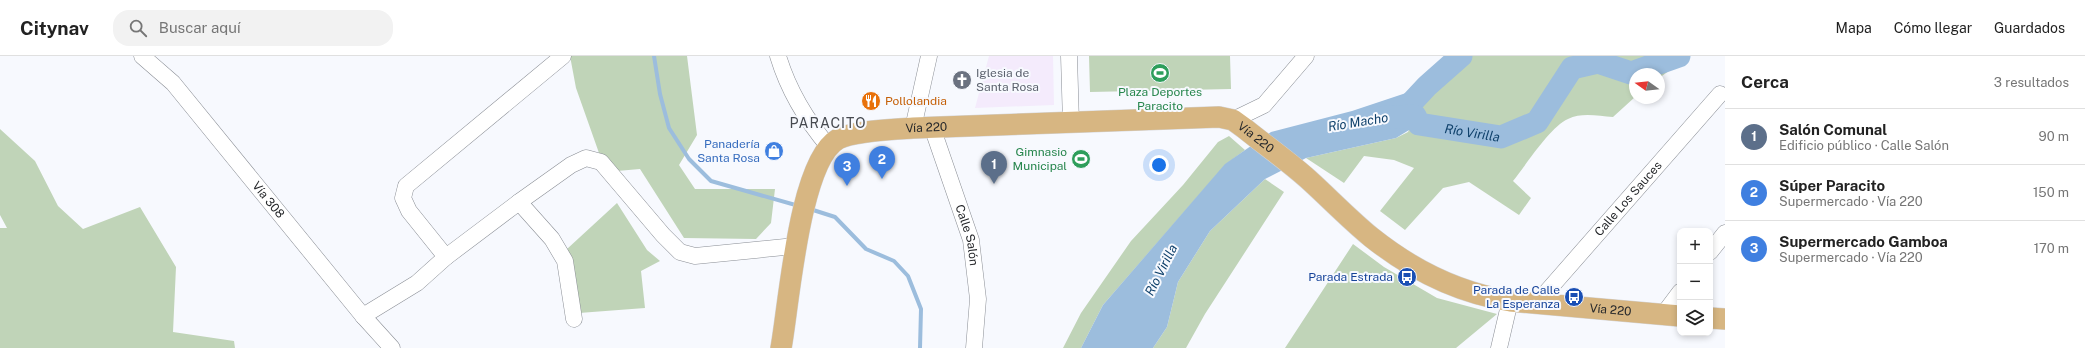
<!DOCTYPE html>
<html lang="es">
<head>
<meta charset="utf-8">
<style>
  :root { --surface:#fff; --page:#f2f2f2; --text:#222; --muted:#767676; --line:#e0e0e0; --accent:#186669 }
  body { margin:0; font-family:"Public Sans",sans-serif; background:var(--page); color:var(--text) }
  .controls { position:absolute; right:12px; bottom:12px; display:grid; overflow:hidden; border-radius:8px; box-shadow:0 2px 6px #0003 }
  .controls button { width:36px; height:36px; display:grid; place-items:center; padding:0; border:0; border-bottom:1px solid var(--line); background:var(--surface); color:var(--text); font:20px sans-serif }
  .compass { position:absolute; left:1629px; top:12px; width:36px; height:36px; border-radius:50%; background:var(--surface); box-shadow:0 2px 6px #0003; rotate:285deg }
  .you { position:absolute; left:1159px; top:109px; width:14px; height:14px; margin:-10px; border:3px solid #fff; border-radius:50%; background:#1a73e8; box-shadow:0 0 0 6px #1a73e833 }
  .badge { display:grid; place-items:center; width:26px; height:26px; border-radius:50%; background:var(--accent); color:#fff; font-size:13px; font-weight:700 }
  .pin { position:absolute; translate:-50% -33px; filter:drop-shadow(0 1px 2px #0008) }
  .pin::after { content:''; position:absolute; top:21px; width:14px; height:12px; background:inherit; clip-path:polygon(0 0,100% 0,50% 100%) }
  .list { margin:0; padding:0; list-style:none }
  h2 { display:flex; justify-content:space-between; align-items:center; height:52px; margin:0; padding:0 16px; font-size:17px }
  h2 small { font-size:13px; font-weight:400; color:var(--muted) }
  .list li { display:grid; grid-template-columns:26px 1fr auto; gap:12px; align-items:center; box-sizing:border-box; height:56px; padding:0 16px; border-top:1px solid var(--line) }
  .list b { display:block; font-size:15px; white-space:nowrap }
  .list p { margin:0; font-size:13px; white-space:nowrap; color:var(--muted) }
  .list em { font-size:13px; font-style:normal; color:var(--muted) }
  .icon { flex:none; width:22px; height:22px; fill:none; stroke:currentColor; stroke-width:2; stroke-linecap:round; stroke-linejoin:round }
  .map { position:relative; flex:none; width:1725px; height:292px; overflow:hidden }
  header { display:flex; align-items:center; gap:24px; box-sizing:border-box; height:56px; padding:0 20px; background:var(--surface); border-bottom:1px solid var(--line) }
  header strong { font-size:19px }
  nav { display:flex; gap:22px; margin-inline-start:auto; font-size:14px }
  .search { width:280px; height:36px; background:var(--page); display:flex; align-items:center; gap:10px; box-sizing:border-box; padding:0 14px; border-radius:16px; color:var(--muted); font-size:15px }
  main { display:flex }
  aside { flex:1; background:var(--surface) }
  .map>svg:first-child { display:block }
</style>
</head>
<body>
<header>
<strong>Citynav</strong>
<div class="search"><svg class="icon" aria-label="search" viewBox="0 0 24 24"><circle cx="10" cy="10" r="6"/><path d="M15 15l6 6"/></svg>Buscar aquí</div>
<nav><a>Mapa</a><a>Cómo llegar</a><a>Guardados</a></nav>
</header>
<main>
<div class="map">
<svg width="1725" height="292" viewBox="0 0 1725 292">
  <rect width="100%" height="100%" fill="#f7f9fe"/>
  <!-- education -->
  <path fill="#f4ebfc" d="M989 0H1053L1054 49 975 52Z"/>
  <!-- green -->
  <path fill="#c0d4b8" d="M570 0H687L697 79 679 109 695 133H775L771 167 756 183 684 182 640 113 617 115 599 97 576 32Z
    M1089 0H1230L1231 33 1090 36Z
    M1472 0H1690L1659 22V18H1635V41L1613 61C1598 60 1582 56 1568 63 1550 71 1526 109 1513 125L1531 142 1519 159 1469 126 1443 132 1405 174 1380 155 1414 112 1394 104 1364 100 1344 127 1306 102 1396 82 1408 76 1415 60 1403 58 1428 31Z
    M0 73 35 105 58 150 83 173 140 151 176 211 173 276 234 285 235 292H0V172H7L0 159Z
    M1229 80 1245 94 1225 109 1103 249 1081 292H1063L1081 257 1131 185 1183 129 1218 86Z
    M1265 123 1284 136 1205 258 1186 292H1153L1167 271 1178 226 1210 175Z
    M617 147 647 194 660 205 641 215 645 252 579 257 567 193Z
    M1353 188 1384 211 1437 242 1497 258 1456 292H1285Z"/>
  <!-- water -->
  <path fill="#9cbddd" d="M1427 30 1401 59 1415 60 1419 68 1396 82 1306 102 1265 123 1210 175 1178 226 1167 271 1153 292H1081L1103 249 1225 108 1271 76 1352 55Z"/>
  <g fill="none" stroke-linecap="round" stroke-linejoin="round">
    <!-- stream -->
    <path stroke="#9cbddd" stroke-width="4" d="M654 0 660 38 669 72 689 103 711 125 799 150
      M810 153 835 161 866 193 894 205 908 220 921 253 920 292"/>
    <!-- river -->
    <g stroke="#9cbddd" stroke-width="23">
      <path d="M1400 59 1427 30 1461 0"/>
      <path id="s1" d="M1374 62 1415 60 1419 68 1501 81 1537 66 1572 12 1598 6 1631 17 1679 0"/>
    </g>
    <!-- minor casing -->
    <g stroke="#8a8e95" stroke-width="17">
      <g id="minor">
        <path id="s2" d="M142 0 173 27 363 260 392 292"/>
        <path d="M778 0C788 33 807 65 829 91"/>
        <path d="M1069 0 1071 67"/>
        <path d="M1233 64 1264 49 1306 0"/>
        <path id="s3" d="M932 71 971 184 978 243 974 292"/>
        <path d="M913 72 929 0"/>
        <path d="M519 146 552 183 565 205 574 263"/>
        <path d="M1710 196 1725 177"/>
        <path d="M446 201 409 155 403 142 406 130 563 0"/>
        <path id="s4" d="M1536 248 1720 38"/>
        <path d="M363 260 417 227 446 201 519 146 571 109 586 102 601 106 663 179 680 196 695 200 795 190"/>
        <path d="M1662 260 1680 236"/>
        <path d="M1499 292 1510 245"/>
      </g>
    </g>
    <!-- major casing -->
    <g stroke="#d4d4d5" stroke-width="22">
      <g id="major">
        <path d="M1710 262 1725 263"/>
        <path id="s5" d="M781 292C789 249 799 105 838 83 852 75 895 73 913 72L1219 61 1233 64 1244 72C1265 89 1288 105 1308 123 1329 142 1349 163 1371 181 1411 213 1459 237 1510 245L1680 260"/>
      </g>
    </g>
    <!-- minor -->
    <use href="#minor" stroke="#fff" stroke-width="16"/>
    <!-- major -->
    <use href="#major" stroke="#d7b682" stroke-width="21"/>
  </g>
  <!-- icons -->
  <defs>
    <g id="stadium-disc" transform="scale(1)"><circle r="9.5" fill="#2e9e5b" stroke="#f7f9fe"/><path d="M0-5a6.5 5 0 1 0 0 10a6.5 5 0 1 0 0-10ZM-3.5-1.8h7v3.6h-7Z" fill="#fff"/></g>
    <g id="church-disc" transform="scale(1)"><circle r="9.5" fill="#6b7280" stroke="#f7f9fe"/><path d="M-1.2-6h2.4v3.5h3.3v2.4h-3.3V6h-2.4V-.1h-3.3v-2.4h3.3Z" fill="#fff"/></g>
    <g id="restaurant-disc" transform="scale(1)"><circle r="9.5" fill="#e8710a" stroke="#f7f9fe"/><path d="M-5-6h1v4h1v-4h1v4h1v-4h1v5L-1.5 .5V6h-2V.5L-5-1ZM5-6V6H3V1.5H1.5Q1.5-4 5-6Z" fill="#fff"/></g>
    <g id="shop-disc" transform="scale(1)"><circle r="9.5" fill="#3f7fe0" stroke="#f7f9fe"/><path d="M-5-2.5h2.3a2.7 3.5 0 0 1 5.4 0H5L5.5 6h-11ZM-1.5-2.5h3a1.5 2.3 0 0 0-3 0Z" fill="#fff"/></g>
    <g id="bus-disc" transform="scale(1)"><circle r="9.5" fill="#1a4fb4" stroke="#f7f9fe"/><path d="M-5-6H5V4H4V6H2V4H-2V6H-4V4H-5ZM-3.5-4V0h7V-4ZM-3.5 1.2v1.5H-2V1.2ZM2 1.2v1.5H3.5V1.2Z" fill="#fff"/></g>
  </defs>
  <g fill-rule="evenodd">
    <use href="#stadium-disc" x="1160" y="17"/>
    <use href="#church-disc" x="962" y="24"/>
    <use href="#restaurant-disc" x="871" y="45"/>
    <use href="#shop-disc" x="774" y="95"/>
    <use href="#stadium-disc" x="1081" y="103"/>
    <use href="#bus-disc" x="1407" y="221"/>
    <use href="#bus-disc" x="1574" y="241"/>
  </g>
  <g text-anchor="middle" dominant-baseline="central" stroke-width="4" stroke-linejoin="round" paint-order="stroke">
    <!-- worship labels -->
    <g font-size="12" fill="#5b616d" stroke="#f7f9fe" text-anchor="start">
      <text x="976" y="17">Iglesia de<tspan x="976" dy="14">Santa Rosa</tspan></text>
    </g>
    <!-- leisure labels -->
    <g font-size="12" fill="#27864d" stroke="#f7f9fe">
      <text x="1160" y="36">Plaza Deportes<tspan x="1160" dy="14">Paracito</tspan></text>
      <text x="1067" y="96" text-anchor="end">Gimnasio<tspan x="1067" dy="14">Municipal</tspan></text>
    </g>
    <!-- food labels -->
    <g font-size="12" fill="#c56008" stroke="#f7f9fe" text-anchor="start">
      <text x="885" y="45">Pollolandia</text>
    </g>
    <!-- street labels -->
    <g font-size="12" fill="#26282b" stroke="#f7f9fe">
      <text stroke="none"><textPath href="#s5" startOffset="310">Vía 220</textPath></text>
      <text stroke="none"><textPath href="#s5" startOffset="646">Vía 220</textPath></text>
      <text stroke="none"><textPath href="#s4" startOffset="140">Calle Los Sauces</textPath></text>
      <text stroke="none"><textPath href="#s2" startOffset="192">Vía 308</textPath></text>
      <text stroke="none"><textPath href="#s3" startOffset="114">Calle Salón</textPath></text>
      <text stroke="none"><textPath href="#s5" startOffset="1054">Vía 220</textPath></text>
    </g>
    <!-- shop labels -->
    <g font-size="12" fill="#366cbe" stroke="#f7f9fe" text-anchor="end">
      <text x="760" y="88">Panadería<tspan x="760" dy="14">Santa Rosa</tspan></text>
    </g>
    <!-- transit labels -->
    <g font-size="12" fill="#164399" stroke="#f7f9fe" text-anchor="end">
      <text x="1393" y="221">Parada Estrada</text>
      <text x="1560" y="234">Parada de Calle<tspan x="1560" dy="14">La Esperanza</tspan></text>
    </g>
    <!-- water labels -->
    <g font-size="13" font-style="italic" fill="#0f416b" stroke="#f7f9fe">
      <text transform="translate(1358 66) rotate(-9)">Río Macho</text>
      <text stroke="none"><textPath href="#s1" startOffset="104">Río Virilla</textPath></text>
      <text transform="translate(1161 214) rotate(-63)">Río Virilla</text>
    </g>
    <!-- quarter labels -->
    <g font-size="14" letter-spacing="1" fill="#46494f" stroke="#f7f9fe">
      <text x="828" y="67">PARACITO</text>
    </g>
  </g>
</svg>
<div class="controls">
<button>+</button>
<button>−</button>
<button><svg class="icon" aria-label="layers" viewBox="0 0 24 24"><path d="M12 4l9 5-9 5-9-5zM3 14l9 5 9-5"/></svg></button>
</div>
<svg class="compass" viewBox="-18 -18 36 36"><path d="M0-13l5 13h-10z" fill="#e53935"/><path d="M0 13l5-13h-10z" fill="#767676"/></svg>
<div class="you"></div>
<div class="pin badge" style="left:994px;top:128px;background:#5c6f8a">1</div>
<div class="pin badge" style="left:882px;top:123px;background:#3f7fe0">2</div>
<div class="pin badge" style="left:847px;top:130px;background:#3f7fe0">3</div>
</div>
<aside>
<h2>Cerca<small>3 resultados</small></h2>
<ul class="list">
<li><span class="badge" style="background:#5c6f8a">1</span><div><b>Salón Comunal</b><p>Edificio público · Calle Salón</p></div><em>90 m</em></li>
<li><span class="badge" style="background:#3f7fe0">2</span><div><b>Súper Paracito</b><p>Supermercado · Vía 220</p></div><em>150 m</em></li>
<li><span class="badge" style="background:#3f7fe0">3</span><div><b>Supermercado Gamboa</b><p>Supermercado · Vía 220</p></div><em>170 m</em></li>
</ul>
</aside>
</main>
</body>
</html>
